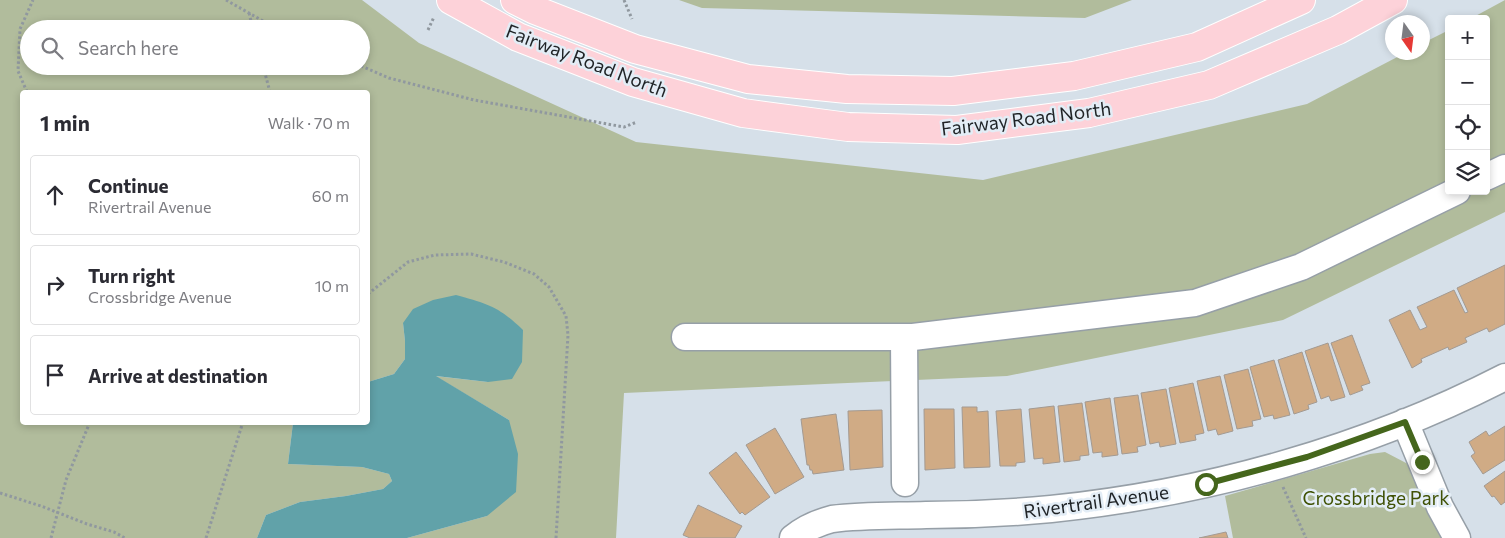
<!DOCTYPE html>
<html lang="en">
<head>
<meta charset="utf-8">
<style>
  :root { --surface:#fff; --page:#f2f2f3; --text:#2b2b33; --muted:#7c7c81; --line:#e1e1e2 }
  body { margin:0; font-family:Commissioner,sans-serif; background:var(--page); color:var(--text) }
  .controls { position:absolute; right:15px; top:15px; display:grid; overflow:hidden; border-radius:5px; box-shadow:0 2px 8px #0003 }
  .controls button { width:45px; height:45px; display:grid; place-items:center; padding:0; border:0; border-bottom:1px solid var(--line); background:var(--surface); color:var(--text); font:25px sans-serif }
  .compass { position:absolute; left:1385px; top:15px; width:45px; height:45px; border-radius:50%; background:var(--surface); box-shadow:0 2px 8px #0003; rotate:166deg }
  .stop { position:absolute; width:15px; height:15px; margin:-11px; border:4px solid #45661c; border-radius:50%; background:#fff }
  .stop.end { background:#45661c; border-color:#fff; box-shadow:0 1px 5px #0008 }
  .list { margin:0; padding:0; list-style:none }
  h2 { display:flex; justify-content:space-between; align-items:center; height:65px; margin:0; padding:0 20px; font-size:21px }
  h2 small { font-size:16px; font-weight:400; color:var(--muted) }
  .list li { display:grid; grid-template-columns:32px 1fr auto; gap:15px; align-items:center; box-sizing:border-box; height:80px; margin:0 10px 10px; padding:0 10px; border:1px solid var(--line); border-radius:5px }
  .list b { display:block; font-size:19px; white-space:nowrap }
  .list p { margin:0; font-size:16px; white-space:nowrap; color:var(--muted) }
  .list em { font-size:16px; font-style:normal; color:var(--muted) }
  .icon { flex:none; width:28px; height:28px; fill:none; stroke:currentColor; stroke-width:2; stroke-linecap:round; stroke-linejoin:round }
  .map { position:relative; flex:none; width:1505px; height:538px; overflow:hidden }
  .search { position:absolute; background:var(--surface); box-shadow:0 2px 8px #0003; left:20px; top:20px; width:350px; height:55px; display:flex; align-items:center; gap:12px; box-sizing:border-box; padding:0 18px; border-radius:28px; color:var(--muted); font-size:19px }
  .panel { position:absolute; background:var(--surface); box-shadow:0 2px 8px #0003; left:20px; top:90px; width:350px; height:335px; border-radius:5px }
  .map>svg:first-child { display:block }
</style>
</head>
<body>
<div class="map">
<svg width="1505" height="538" viewBox="0 0 1505 538">
  <rect width="100%" height="100%" fill="#d6e0e9"/>
  <!-- green -->
  <path fill="#b1bc9c" fill-rule="evenodd" d="M0 0H362L419 43 636 142 983 180 1307 104 1405 53 1422 52 1423 43 1449 30V191H1486V19H1470L1505 0V212L1283 320 1007 376 624 393 616 538H407L487 516 509 420 435 376 488 382 403 323 405 341V359L394 374 368 382V92H22V422L293 423 288 464 362 467 389 474 392 481 383 489 346 496 300 502 266 515 257 538H0ZM29 29H361V66H29Z
    M679 0H1132L1085 18 702 8Z
    M1385 452 1408 464 1442 538H1233L1225 496 1370 454Z"/>
  <!-- water -->
  <path fill="#61a2a9" d="M456 295C488 304 498 306 523 330L522 362 512 379 488 382 436 376 509 420 518 454 516 492 487 516 407 538H257L266 515 300 502 346 496 383 489 392 481 389 474 362 467 288 464 293 423 368 422V382L394 374 405 359V341L403 323 413 309 433 300Z"/>
  <!-- building -->
  <path fill="#d0ab85" stroke="#a39a92" d="M1505 265V324L1489 332 1487 328 1465 338 1467 342 1449 350 1448 347 1421 359 1422 362 1412 368 1389 320 1410 310 1420 330 1427 327 1417 307 1454 290 1465 313 1468 312 1457 288Z
    M1352 335 1370 383 1361 386 1363 390 1350 395 1331 343Z
    M1328 343 1345 397 1331 401 1329 396 1321 399 1305 351Z
    M1302 352 1317 402 1308 405 1309 409 1294 414 1278 360Z
    M1274 360 1290 415 1274 419 1273 415 1264 417 1250 367Z
    M1248 369 1261 419 1252 421 1253 426 1237 429 1224 375Z
    M1220 376 1233 431 1218 435 1216 429 1208 431 1197 381Z
    M1193 383 1204 433 1195 435 1196 440 1180 443 1169 388Z
    M1166 389 1176 444 1160 447 1159 442 1150 444 1141 393Z
    M1138 395 1146 445 1137 447 1138 452 1122 454 1114 398Z
    M1110 398 1118 455 1102 457V452L1093 453 1085 402Z
    M1082 403 1089 455 1080 456V460L1064 462 1058 406Z
    M1054 406 1060 462 1043 464V458L1034 459 1029 409Z
    M962 407H977V412L988 411 990 467 964 468Z
    M924 409H954L955 468 925 470Z
    M1021 409 1025 462 1016 463V466H1000L996 411Z
    M882 410 883 467 850 470 848 411Z
    M836 414 844 470 813 474 812 470H810L809 465H807L801 419Z
    M1505 426V460L1483 474 1471 456 1475 453 1469 442 1486 431 1489 436Z
    M775 428 804 477 775 494 746 445Z
    M736 452 770 497 745 515 742 512 740 514 709 473Z
    M1505 471V502L1501 505 1494 496 1492 497 1484 486Z
    M698 505 742 526 735 538H690L683 535Z
    M1226 532 1228 538H1199Z"/>
  <g fill="none" stroke-linecap="round" stroke-linejoin="round">
    <!-- minor casing -->
    <g stroke="#969fa7" stroke-width="29">
      <path id="minor" d="M1486 177 1505 168
        M685 337H913L1195 303 1301 267 1457 191
        M904 337 905 483
        M1405 422 1440 507 1457 538
        M793 538C805 528 817 523 832 519 863 515 895 516 926 515 968 515 1009 513 1051 509 1207 493 1365 449 1505 377"/>
    </g>
    <!-- major casing -->
    <g stroke="#fff" stroke-width="30">
      <path id="major" d="M451 0 518 37 633 82 743 113 848 127 957 130 1089 113 1209 85 1338 30 1393 0
        M515 0 535 10 635 49 748 79 847 89 953 91 1074 76 1197 47 1301 0"/>
    </g>
    <!-- path -->
    <path stroke="#90989f" stroke-width="3" stroke-dasharray="2.5 2.5" stroke-linecap="butt" d="M226 0 277 29
      M624 0 632 19
      M249 13 253 29
      M428 30 434 17
      M263 66 270 92
      M361 66 389 78 474 100 624 127 637 122
      M27 92 18 71 20 29 33 0
      M368 294 408 262 435 255 471 254 504 262 534 274 549 287 566 316 568 335 556 538
      M1283 487 1306 538
      M0 493 41 506 87 524 114 532 125 538
      M51 538 66 480 90 422
      M206 538 243 422"/>
    <!-- minor -->
    <use href="#minor" stroke="#fff" stroke-width="26"/>
    <!-- major -->
    <use href="#major" stroke="#fdd2d9" stroke-width="28"/>
  </g>
  <g fill="none" stroke-linecap="round" stroke-linejoin="round">
    <!-- route -->
    <path stroke="#45661c" stroke-width="6" d="M1206 484 1307 457 1405 422 1422 462"/>
  </g>
  <g text-anchor="middle" dominant-baseline="central" stroke-width="5" stroke-linejoin="round" paint-order="stroke">
    <!-- street labels -->
    <g font-size="19" fill="#1f2326" stroke="#e3edf6">
      <text transform="translate(587 60) rotate(21)">Fairway Road North</text>
      <text transform="translate(1026 118) rotate(-7)">Fairway Road North</text>
      <text transform="translate(1096 501) rotate(-8)">Rivertrail Avenue</text>
    </g>
    <!-- park labels -->
    <g font-size="19" fill="#405205" stroke="#e3edf6">
      <text x="1376" y="497">Crossbridge Park</text>
    </g>
  </g>
</svg>
<div class="controls">
<button>+</button>
<button>−</button>
<button><svg class="icon" aria-label="locate" viewBox="0 0 24 24"><circle cx="12" cy="12" r="6"/><path d="M12 2v4M12 18v4M2 12h4M18 12h4"/></svg></button>
<button><svg class="icon" aria-label="layers" viewBox="0 0 24 24"><path d="M12 4l9 5-9 5-9-5zM3 14l9 5 9-5"/></svg></button>
</div>
<svg class="compass" viewBox="-18 -18 36 36"><path d="M0-13l5 13h-10z" fill="#e53935"/><path d="M0 13l5-13h-10z" fill="#7c7c81"/></svg>
<div class="stop" style="left:1206px;top:484px"></div>
<div class="stop end" style="left:1422px;top:462px"></div>
<div class="search"><svg class="icon" aria-label="search" viewBox="0 0 24 24"><circle cx="10" cy="10" r="6"/><path d="M15 15l6 6"/></svg>Search here</div>
<section class="panel">
<h2>1 min<small>Walk · 70 m</small></h2>
<ul class="list">
<li><svg class="icon" aria-label="ahead" viewBox="0 0 24 24"><path d="M12 20V5M6 11l6-6 6 6"/></svg><div><b>Continue</b><p>Rivertrail Avenue</p></div><em>60 m</em></li>
<li><svg class="icon" aria-label="right" viewBox="0 0 24 24"><path d="M7 20v-9h11M14 6l5 5-5 5"/></svg><div><b>Turn right</b><p>Crossbridge Avenue</p></div><em>10 m</em></li>
<li><svg class="icon" aria-label="arrive" viewBox="0 0 24 24"><path d="M6 21V4h12l-3 4 3 4H6"/></svg><div><b>Arrive at destination</b></div></li>
</ul>
</section>
</div>
</body>
</html>
